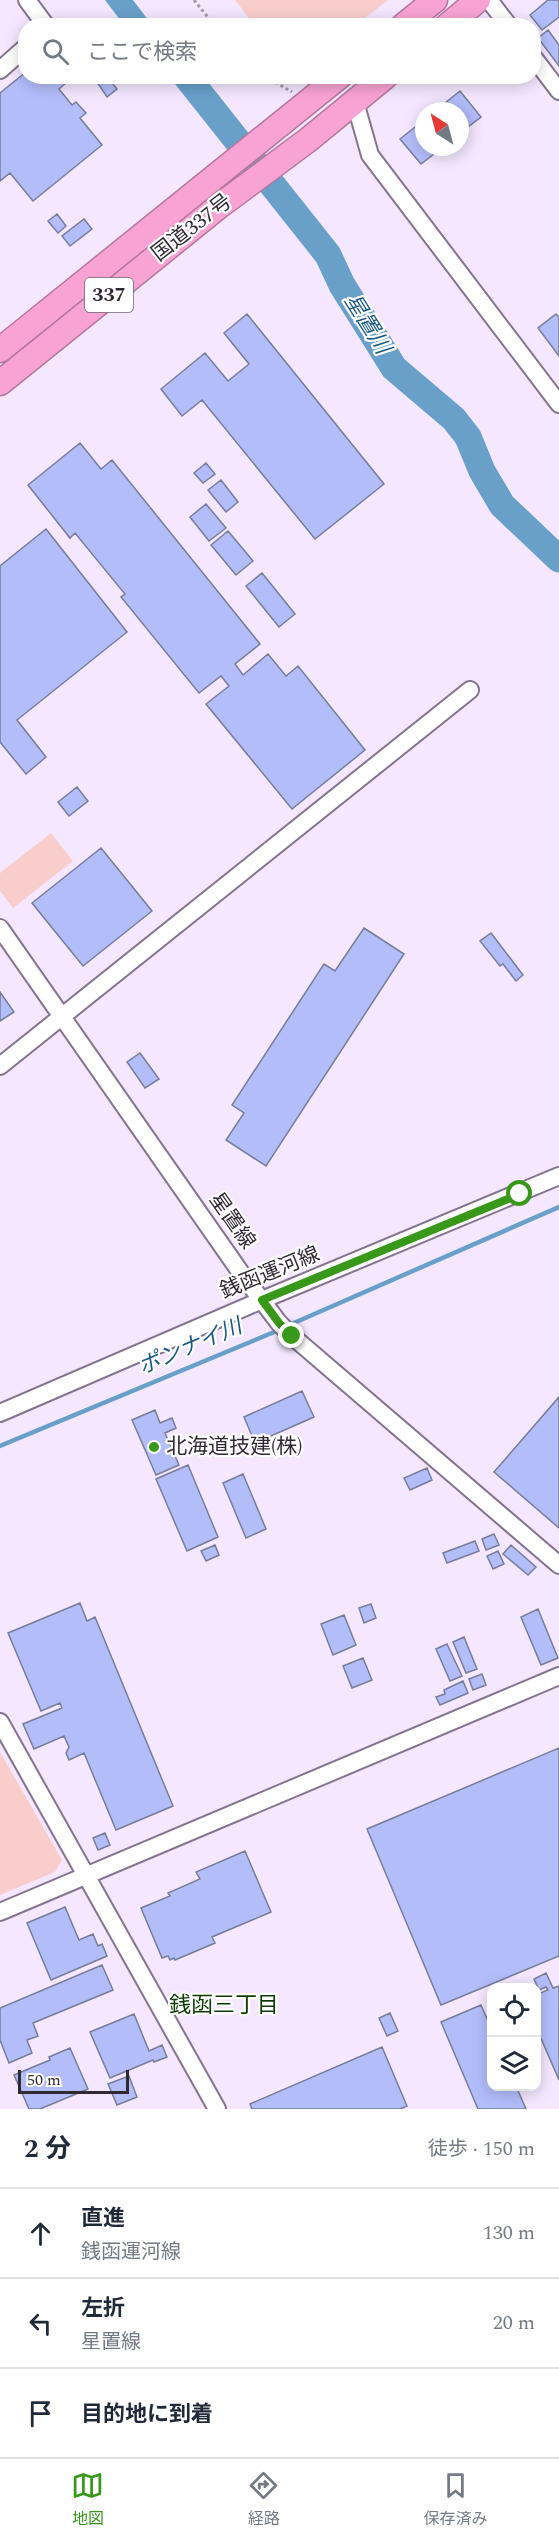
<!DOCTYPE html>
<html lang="ja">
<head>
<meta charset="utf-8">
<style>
  :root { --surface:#fff; --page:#f2f2f3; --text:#1f2937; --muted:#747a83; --line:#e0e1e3; --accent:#38981a }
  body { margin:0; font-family:Spectral,"Noto Sans JP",serif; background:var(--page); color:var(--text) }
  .controls { position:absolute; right:18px; bottom:18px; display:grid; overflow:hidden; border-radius:12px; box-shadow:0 3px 15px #0003 }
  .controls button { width:54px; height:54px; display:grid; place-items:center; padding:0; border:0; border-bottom:2px solid var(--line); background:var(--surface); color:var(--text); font:30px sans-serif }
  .compass { position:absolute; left:415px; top:102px; width:54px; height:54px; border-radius:50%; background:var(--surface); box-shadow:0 3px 15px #0003; rotate:324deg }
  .scale { position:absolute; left:18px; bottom:15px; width:111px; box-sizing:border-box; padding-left:6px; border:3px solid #302934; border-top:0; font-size:16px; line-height:21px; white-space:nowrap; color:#302934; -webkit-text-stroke:4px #fff; paint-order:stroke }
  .stop { position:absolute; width:18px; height:18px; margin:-14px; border:4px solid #38981a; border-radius:50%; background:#fff }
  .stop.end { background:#38981a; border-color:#fff; box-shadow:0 2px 6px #0008 }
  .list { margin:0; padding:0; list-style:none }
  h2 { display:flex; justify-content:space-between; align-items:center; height:78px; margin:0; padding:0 24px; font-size:26px }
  h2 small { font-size:20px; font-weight:400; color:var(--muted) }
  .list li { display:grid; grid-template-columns:39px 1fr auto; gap:18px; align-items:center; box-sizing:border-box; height:90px; padding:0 24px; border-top:2px solid var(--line) }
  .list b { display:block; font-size:22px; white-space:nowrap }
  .list p { margin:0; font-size:20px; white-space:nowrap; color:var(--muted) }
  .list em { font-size:20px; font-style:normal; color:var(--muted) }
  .icon { flex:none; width:33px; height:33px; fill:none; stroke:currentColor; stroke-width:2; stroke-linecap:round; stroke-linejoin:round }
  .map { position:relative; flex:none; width:559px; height:2109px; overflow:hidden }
  .search { position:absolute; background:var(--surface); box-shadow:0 3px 15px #0003; left:18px; right:18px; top:18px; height:66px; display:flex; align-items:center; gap:15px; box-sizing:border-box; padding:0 21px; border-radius:24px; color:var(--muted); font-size:22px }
  .sheet { height:348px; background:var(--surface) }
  nav { display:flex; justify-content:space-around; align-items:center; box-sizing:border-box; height:84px; border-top:2px solid var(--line); background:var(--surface); font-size:16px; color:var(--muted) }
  nav a { display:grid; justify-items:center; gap:3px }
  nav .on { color:var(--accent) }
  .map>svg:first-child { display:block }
</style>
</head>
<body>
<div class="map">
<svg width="559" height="2109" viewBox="0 0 559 2109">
  <rect width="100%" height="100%" fill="#f4e7ff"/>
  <!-- green -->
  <path fill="#facdcd" d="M235 0H388L356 25 255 26Z
    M51 833 73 861 13 908 0 891V873Z
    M0 1752 62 1860 55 1872 0 1895Z"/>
  <!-- water -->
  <path fill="#68a0ca" d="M105 0H133L152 25H124Z
    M171 77H192L230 127 222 134Z"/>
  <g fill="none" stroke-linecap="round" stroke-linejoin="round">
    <!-- stream -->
    <path stroke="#68a0ca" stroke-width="4.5" d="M287 1326 559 1207
      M0 1446 279 1330"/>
    <!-- river -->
    <path stroke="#68a0ca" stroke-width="27" d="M186 76 328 255 342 285 394 368 454 419 468 437 482 471 502 505 559 559"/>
  </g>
  <!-- building -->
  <path fill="#b3bdfa" stroke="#777d99" stroke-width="1.5" d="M548 0H559V17L542 30 530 15Z
    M548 30 559 45V66L538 38Z
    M26 72V76H74L59 89 72 105 76 102 86 113 80 118 102 145 33 201 10 173 0 181V93Z
    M93 76H107L117 89 107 97Z
    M460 91 481 117 460 133V111H435Z
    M424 120V147H443L421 164 400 139Z
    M57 214 66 226 58 233 48 221Z
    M84 219 92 229 70 246 62 236Z
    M247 314 384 484 315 539 202 400 182 416 161 389 205 353 228 381 249 364 224 333Z
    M556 314 559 317V356L538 328Z
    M80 443 101 469 112 460 260 644 235 664 243 675 268 654 286 676 298 666 365 750 292 809 206 704 229 686 221 676 199 693 121 597 125 594 75 533 70 538 28 485Z
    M206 463 215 474 203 483 194 473Z
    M221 480 238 502 226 512 208 490Z
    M206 504 226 528 209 541 190 517Z
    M46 529 127 632 17 720 46 757 26 774 0 742V566Z
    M228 531 253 561 236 575 211 545Z
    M262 573 295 614 279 627 246 586Z
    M77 787 88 801 69 816 58 802Z
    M101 848 152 911 83 966 32 903Z
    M364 928 404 954 266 1166 226 1140 244 1113 232 1105 324 964 335 971Z
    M491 933 523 975 516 981 503 964 500 966 480 941Z
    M0 992 14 1012 0 1021Z
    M140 1053 159 1079 145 1088 127 1062Z
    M302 1391 314 1417 255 1443 244 1417Z
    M559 1397V1528L494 1472Z
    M155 1410 160 1423 172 1418 176 1428 165 1433 179 1465 156 1475 132 1420Z
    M188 1465 218 1537 187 1551 156 1479Z
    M427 1468 432 1480 410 1490 404 1478Z
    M243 1474 266 1529 246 1538 223 1483Z
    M494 1534 499 1545 486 1550 482 1539Z
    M475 1541 479 1551 447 1563 443 1553Z
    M215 1545 219 1555 206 1561 201 1551Z
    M511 1545 536 1567 528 1575 503 1554Z
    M498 1551 504 1564 493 1569 487 1556Z
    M80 1603 87 1621 95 1617 173 1806 116 1830 84 1753 69 1760 66 1753 69 1747 64 1736 34 1749 23 1724 62 1708 60 1703 41 1711 8 1633Z
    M371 1604 376 1618 364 1623 359 1608Z
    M538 1609 558 1658 541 1665 521 1617Z
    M344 1615 356 1645 333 1655 321 1624Z
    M464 1637 477 1669 466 1673 453 1642Z
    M447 1644 462 1676 450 1681 436 1649Z
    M363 1658 372 1680 352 1688 343 1666Z
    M482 1674 486 1685 473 1690 469 1679Z
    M463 1681 468 1693 440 1705 436 1697 445 1694 444 1690Z
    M559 1748V1956L441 2005 367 1829Z
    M105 1833 110 1845 98 1850 93 1838Z
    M245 1851 271 1912 212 1937 215 1943 175 1960 174 1958 170 1960 168 1956 162 1958 141 1908 170 1896 168 1893 200 1879 196 1872Z
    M65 1907 79 1940 93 1934 98 1946 102 1944 107 1956 51 1980 27 1923Z
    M102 1965 113 1990 33 2023 38 2036 27 2040 32 2053 9 2063 0 2040V2008Z
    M546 1973 553 1988 559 1986V2080L536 2027V1991L538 1994 548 1990 546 1987 539 1990 534 1979Z
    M481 2005 492 2030V2086H516L526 2109H478L441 2022Z
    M390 2013 398 2031 387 2036 379 2018Z
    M134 2014 149 2051 162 2045 167 2057 154 2062 153 2060 110 2078 90 2032Z
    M382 2047 407 2106 400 2109H252L250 2104Z
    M70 2048 88 2089 40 2109H29L14 2075 50 2060 49 2057Z
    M129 2076 137 2097 117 2105 108 2084Z"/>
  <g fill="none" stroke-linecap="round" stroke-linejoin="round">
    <!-- minor casing -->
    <g stroke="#84748f" stroke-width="20">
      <path id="minor" d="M27 0 44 23 41 26
        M489 0 509 26
        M534 58 559 91
        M0 70 26 47
        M355 102 370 155 559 404
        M0 928 241 1273 279 1323 292 1336 559 1565
        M0 1066 470 690
        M0 1413 262 1300 559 1176
        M0 1722 217 2109
        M0 1912 559 1676"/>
    </g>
    <!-- highway casing -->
    <g stroke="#b3789c" stroke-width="27">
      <path id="highway" d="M403 26 435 0
        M447 26 478 0
        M0 350 340 76
        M0 383 218 207 308 140 386 76"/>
    </g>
    <!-- path -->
    <path stroke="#a298aa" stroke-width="3" stroke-dasharray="3 3" stroke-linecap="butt" d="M194 0 215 26
      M265 76 292 92"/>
    <!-- minor -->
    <use href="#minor" stroke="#fff" stroke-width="16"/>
    <!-- highway -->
    <use href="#highway" stroke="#f9a3d4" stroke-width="24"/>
  </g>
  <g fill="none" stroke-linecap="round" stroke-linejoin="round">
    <!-- route -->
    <path stroke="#38981a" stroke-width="8" d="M292 1336 279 1323 262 1300 520 1194"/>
  </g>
  <!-- markers -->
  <circle fill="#38981a" stroke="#fff" stroke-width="2" cx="154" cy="1447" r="6"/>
  <g text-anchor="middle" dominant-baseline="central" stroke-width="4.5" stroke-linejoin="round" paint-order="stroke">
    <!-- shield labels -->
    <rect fill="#fff" stroke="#6e6971" stroke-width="1.5" x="85" y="278" width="48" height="34" rx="4.5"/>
    <g font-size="20" font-weight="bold" fill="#302934">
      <text x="109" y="295">337</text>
    </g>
    <!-- street labels -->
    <g font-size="21" fill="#302934" stroke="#fff">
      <text transform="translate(192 228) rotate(-38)">国道337号</text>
      <text transform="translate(232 1221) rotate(55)">星置線</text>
      <text transform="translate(270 1273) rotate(-22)">銭函運河線</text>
    </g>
    <!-- poi labels -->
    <g font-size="21" fill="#302934" stroke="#fff" text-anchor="start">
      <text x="166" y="1447">北海道技建(株)</text>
    </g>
    <!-- water labels -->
    <g font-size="22" font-style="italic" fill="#195983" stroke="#fff">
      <text transform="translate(367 324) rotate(58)">星置川</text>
      <text transform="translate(190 1347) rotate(-23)">ポンナイ川</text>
    </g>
    <!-- neighbourhood labels -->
    <g font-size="22" fill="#0a3a00" stroke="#fff">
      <text x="224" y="2005">銭函三丁目</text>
    </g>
  </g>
</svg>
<div class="controls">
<button><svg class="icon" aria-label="locate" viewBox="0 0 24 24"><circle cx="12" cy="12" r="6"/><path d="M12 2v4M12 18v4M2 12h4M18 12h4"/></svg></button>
<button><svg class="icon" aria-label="layers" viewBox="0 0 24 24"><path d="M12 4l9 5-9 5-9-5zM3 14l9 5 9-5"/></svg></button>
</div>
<svg class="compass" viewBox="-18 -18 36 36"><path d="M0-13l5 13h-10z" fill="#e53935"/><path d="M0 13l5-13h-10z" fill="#747a83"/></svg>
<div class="scale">50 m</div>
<div class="stop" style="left:520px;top:1194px"></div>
<div class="stop end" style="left:292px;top:1336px"></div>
<div class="search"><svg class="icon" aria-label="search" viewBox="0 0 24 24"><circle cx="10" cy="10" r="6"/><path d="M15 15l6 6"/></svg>ここで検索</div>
</div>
<section class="sheet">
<h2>2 分<small>徒歩 · 150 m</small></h2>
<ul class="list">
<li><svg class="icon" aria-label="ahead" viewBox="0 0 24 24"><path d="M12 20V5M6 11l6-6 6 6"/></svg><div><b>直進</b><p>銭函運河線</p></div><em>130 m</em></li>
<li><svg class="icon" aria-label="left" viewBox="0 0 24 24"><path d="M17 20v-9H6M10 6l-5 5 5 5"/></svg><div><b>左折</b><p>星置線</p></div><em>20 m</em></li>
<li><svg class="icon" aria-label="arrive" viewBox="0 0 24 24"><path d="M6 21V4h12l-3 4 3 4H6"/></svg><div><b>目的地に到着</b></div></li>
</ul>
</section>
<nav>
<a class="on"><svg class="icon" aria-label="map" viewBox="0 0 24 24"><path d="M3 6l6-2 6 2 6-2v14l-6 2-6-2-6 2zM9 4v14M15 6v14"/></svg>地図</a>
<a><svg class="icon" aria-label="directions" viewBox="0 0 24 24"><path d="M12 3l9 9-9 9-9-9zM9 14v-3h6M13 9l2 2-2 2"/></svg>経路</a>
<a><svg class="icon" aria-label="saved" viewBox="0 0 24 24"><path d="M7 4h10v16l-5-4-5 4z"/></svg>保存済み</a>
</nav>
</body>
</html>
